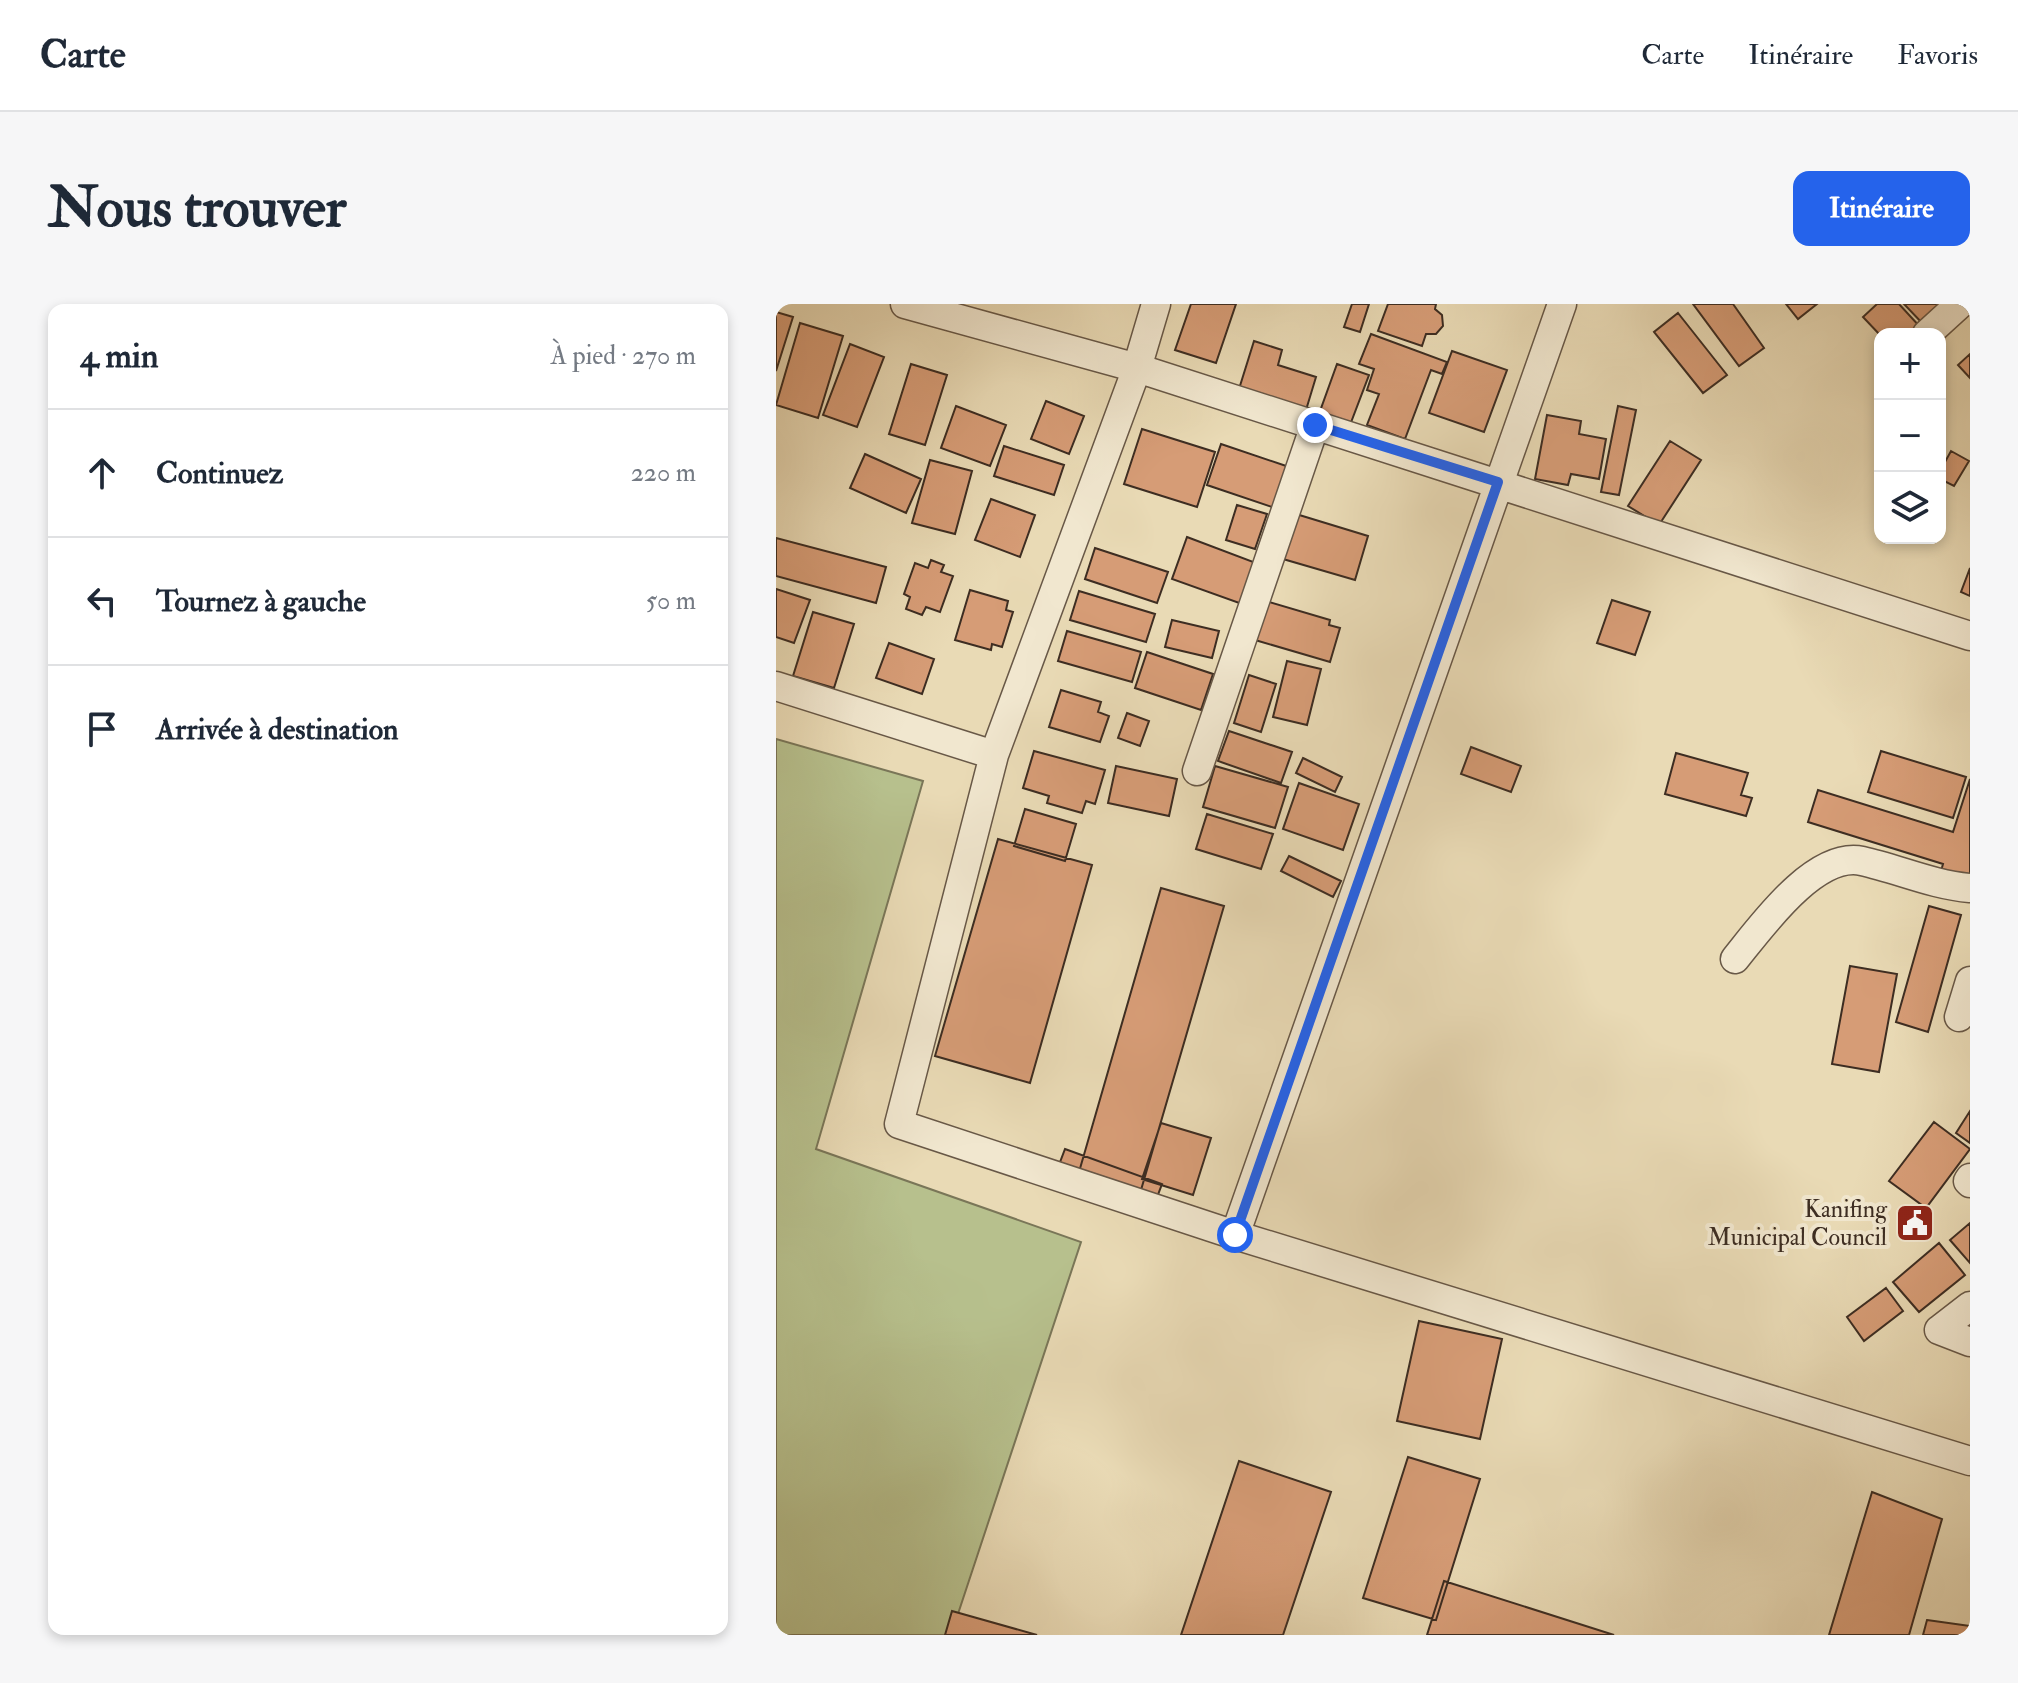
<!DOCTYPE html>
<html lang="fr">
<head>
<meta charset="utf-8">
<style>
  :root { --surface:#fff; --page:#f6f6f7; --text:#1f2937; --muted:#747a83; --line:#e0e1e3; --accent:#2563eb }
  body { margin:0; font-family:"IM FELL Double Pica",serif; background:var(--page); color:var(--text) }
  .controls { position:absolute; right:24px; top:24px; display:grid; overflow:hidden; border-radius:16px; box-shadow:0 4px 12px #0003 }
  .controls button { width:72px; height:72px; display:grid; place-items:center; padding:0; border:0; border-bottom:2px solid var(--line); background:var(--surface); color:var(--text); font:40px sans-serif }
  .stop { position:absolute; width:24px; height:24px; margin:-18px; border:6px solid #2563eb; border-radius:50%; background:#fff }
  .stop.end { background:#2563eb; border-color:#fff; box-shadow:0 2px 8px #0008 }
  .list { margin:0; padding:0; list-style:none }
  h2 { display:flex; justify-content:space-between; align-items:center; height:104px; margin:0; padding:0 32px; font-size:34px }
  h2 small { font-size:26px; font-weight:400; color:var(--muted) }
  .list li { display:grid; grid-template-columns:52px 1fr auto; gap:24px; align-items:center; box-sizing:border-box; height:128px; padding:0 32px; border-top:2px solid var(--line) }
  .list b { display:block; font-size:30px; white-space:nowrap }
  .list em { font-size:26px; font-style:normal; color:var(--muted) }
  .icon { flex:none; width:44px; height:44px; fill:none; stroke:currentColor; stroke-width:2; stroke-linecap:round; stroke-linejoin:round }
  .map { position:relative; flex:none; width:1194px; height:1331px; overflow:hidden; border-radius:16px }
  header { display:flex; align-items:center; gap:48px; box-sizing:border-box; height:112px; padding:0 40px; background:var(--surface); border-bottom:2px solid var(--line) }
  header strong { font-size:38px }
  nav { display:flex; gap:44px; margin-inline-start:auto; font-size:28px }
  .intro { display:flex; align-items:center; justify-content:space-between; box-sizing:border-box; height:192px; padding:0 48px }
  h1 { margin:0; font-size:56px }
  .button { padding:20px 36px; border-radius:16px; background:var(--accent); color:#fff; font-size:28px; font-weight:700 }
  main { display:flex; gap:48px; padding:0 48px }
  aside { flex:1; background:var(--surface); border-radius:16px; box-shadow:0 4px 12px #0003 }
  .map>svg:first-child { display:block }
</style>
</head>
<body>
<header>
<strong>Carte</strong>
<nav><a>Carte</a><a>Itinéraire</a><a>Favoris</a></nav>
</header>
<div class="intro"><h1>Nous trouver</h1><a class="button">Itinéraire</a></div>
<main>
<aside>
<h2>4 min<small>À pied · 270 m</small></h2>
<ul class="list">
<li><svg class="icon" aria-label="ahead" viewBox="0 0 24 24"><path d="M12 20V5M6 11l6-6 6 6"/></svg><div><b>Continuez</b></div><em>220 m</em></li>
<li><svg class="icon" aria-label="left" viewBox="0 0 24 24"><path d="M17 20v-9H6M10 6l-5 5 5 5"/></svg><div><b>Tournez à gauche</b></div><em>50 m</em></li>
<li><svg class="icon" aria-label="arrive" viewBox="0 0 24 24"><path d="M6 21V4h12l-3 4 3 4H6"/></svg><div><b>Arrivée à destination</b></div></li>
</ul>
</aside>
<div class="map">
<svg width="1194" height="1331" viewBox="0 0 1194 1331">
  <rect width="100%" height="100%" fill="#e9dab5"/>
  <filter id="stains"><feTurbulence type="fractalNoise" baseFrequency=".0025" numOctaves="4"/><feColorMatrix values="0 0 0 0 .2 0 0 0 0 .09 0 0 0 0 .02 0 0 0 .5 -.17"/></filter>
  <radialGradient id="worn" r=".72"><stop offset=".6" stop-color="#630" stop-opacity="0"/><stop offset="1" stop-color="#630" stop-opacity=".3"/></radialGradient>
  <!-- green -->
  <path fill="#b7c08d" stroke="#7a7658" stroke-width="2" d="M0 435 147 477 40 845 305 938 175 1331H0Z"/>
  <!-- building -->
  <path fill="#d69c76" stroke="#3d2d22" stroke-width="2" d="M415 0H460L440 59 399 46Z
    M576 0H593L584 28 568 23Z
    M612 0H660L659 5 666 11 667 22 660 30H650L646 42 602 27Z
    M917 0H957L988 44 963 62Z
    M1010 0H1041L1022 15Z
    M1101 0H1123L1146 25 1141 30 1104 31 1087 13Z
    M1128 0H1170L1148 21Z
    M0 8 17 13 0 67Z
    M902 9 951 71 927 89 878 28Z
    M24 19 67 32 42 114 0 101Z
    M595 30 671 58 666 70 655 66 629 135 591 121 603 90 591 86 598 65 583 60Z
    M478 37 506 46 502 61 540 73 530 106 463 85Z
    M74 40 108 53 81 123 47 111Z
    M676 47 731 66 708 128 653 109Z
    M1194 50V74L1182 61Z
    M135 60 171 71 149 141 113 130Z
    M561 60 593 71 574 121 543 110Z
    M270 97 308 112 293 150 255 135Z
    M180 102 230 121 214 162 165 144Z
    M842 102 860 106 843 191 825 188Z
    M771 111 805 117 803 130 830 135 823 175 795 170 792 181 759 175Z
    M366 125 439 148 421 203 348 180Z
    M894 137 925 156 883 221 852 202Z
    M445 140 516 164 502 205 431 181Z
    M228 142 288 161 278 191 218 172Z
    M1175 147 1193 157 1178 182 1164 175V167Z
    M89 150 145 175 130 209 74 184Z
    M154 156 196 167 179 230 136 219Z
    M215 195 259 211 244 253 199 236Z
    M461 201 491 210 479 245 450 236Z
    M520 210 592 232 579 276 507 255Z
    M411 233 480 259 466 300 396 275Z
    M0 234 110 263 100 299 0 272Z
    M319 244 392 268 381 299 309 275Z
    M155 256 168 261 165 268 177 272 164 308 150 303 146 311 130 305 134 293 128 290 139 259 152 264Z
    M1194 264V292L1185 288Z
    M0 285 34 296 18 339 0 333Z
    M194 286 232 297 230 306 237 308 226 343 216 340 215 346 179 336Z
    M303 287 379 310 370 338 294 316Z
    M836 296 874 308 859 351 821 339Z
    M490 297 554 316 553 321 564 324 554 358 479 336Z
    M37 308 78 320 58 384 17 372Z
    M396 316 443 327 436 354 389 343Z
    M291 327 365 348 356 378 282 357Z
    M113 339 158 355 146 390 100 374Z
    M371 348 437 370 425 406 359 384Z
    M511 357 545 365 531 421 497 413Z
    M473 371 500 380 485 428 458 419Z
    M285 386 325 398 322 408 333 412 324 438 273 423Z
    M351 409 373 417 364 442 342 434Z
    M453 427 516 448 505 479 442 457Z
    M695 443 745 462 735 488 685 470Z
    M258 447 329 466 319 500 310 497 306 509 271 499 273 492 247 484Z
    M1105 447 1190 473 1177 514 1092 488Z
    M900 449 972 469 965 491 976 494 970 512 889 490Z
    M527 454 566 473 559 488 520 469Z
    M340 462 401 475 393 512 332 499Z
    M439 462 512 483 499 524 427 503Z
    M1194 475V576L1165 567 1167 560 1032 518 1042 486 1177 528Z
    M523 479 583 500 567 546 507 525Z
    M249 505 300 520 289 557 238 542Z
    M431 510 497 530 485 565 420 545Z
    M222 535 316 561 254 779 159 752Z
    M513 552 565 577 557 593 505 567Z
    M385 584 448 602 365 886 303 868Z
    M1153 602 1185 611 1152 728 1120 718Z
    M1074 662 1121 670 1103 768 1056 760Z
    M1194 807V839L1180 829Z
    M1158 818 1194 845 1150 904 1113 877Z
    M385 819 435 834 417 891 366 875Z
    M289 845 386 880 372 917 275 882Z
    M1194 919V959L1174 936Z
    M1163 939 1189 971 1143 1008 1117 978Z
    M1110 984 1127 1007 1088 1037 1071 1013Z
    M643 1017 726 1035 704 1135 621 1117Z
    M632 1153 704 1175 660 1316 587 1294Z
    M463 1157 555 1188 507 1331H405Z
    M1096 1188 1166 1215 1133 1331H1053Z
    M668 1277 838 1331H651Z
    M176 1307 261 1331H169Z
    M1151 1316 1194 1322V1331H1147Z"/>
  <g fill="none" stroke-linecap="round" stroke-linejoin="round">
    <!-- minor casing -->
    <g stroke="#685847" stroke-width="31">
      <path id="minor" d="M129 0 361 64 1194 332
        M380 0 361 64 218 451 123 820 459 931 1194 1157
        M1151 30 1184 0
        M0 382 218 451
        M421 467 539 121
        M959 655C985 623 1039 547 1086 557 1122 565 1157 581 1194 584
        M1183 713 1194 677
        M1194 874 1192 877 1194 879
        M459 931 786 0
        M1163 1026 1194 1002
        M1163 1026 1194 1038"/>
    </g>
    <!-- minor -->
    <use href="#minor" stroke="#f1e7cf" stroke-width="28"/>
  </g>
  <g fill="none" stroke-linecap="round" stroke-linejoin="round">
    <!-- route -->
    <path stroke="#2563eb" stroke-width="10" d="M459 931 722 178 539 121"/>
  </g>
  <!-- icons -->
  <defs>
    <g id="civic-square" transform="scale(2)"><rect x="-9" y="-9" width="18" height="18" rx="4" fill="#8f2418" stroke="#f1e7cf"/><path d="M-.6-6.5H3V-4.5H.6V-3L4-1V1h2V6H-6V1h2V-1L-.6-3ZM-1.2 2.5V6h2.4V2.5Z" fill="#fff"/></g>
  </defs>
  <g fill-rule="evenodd">
    <use href="#civic-square" x="1139" y="919"/>
  </g>
  <g text-anchor="middle" dominant-baseline="central" stroke-width="8" stroke-linejoin="round" paint-order="stroke">
    <!-- poi labels -->
    <g font-size="24" fill="#3d2d22" stroke="#f1e7cf" text-anchor="end">
      <text x="1111" y="905">Kanifing<tspan x="1111" dy="28">Municipal Council</tspan></text>
    </g>
  </g>
  <rect width="100%" height="100%" filter="url(#stains)"/>
  <rect width="100%" height="100%" fill="url(#worn)"/>
</svg>
<div class="controls">
<button>+</button>
<button>−</button>
<button><svg class="icon" aria-label="layers" viewBox="0 0 24 24"><path d="M12 4l9 5-9 5-9-5zM3 14l9 5 9-5"/></svg></button>
</div>
<div class="stop" style="left:459px;top:931px"></div>
<div class="stop end" style="left:539px;top:121px"></div>
</div>
</main>
</body>
</html>
